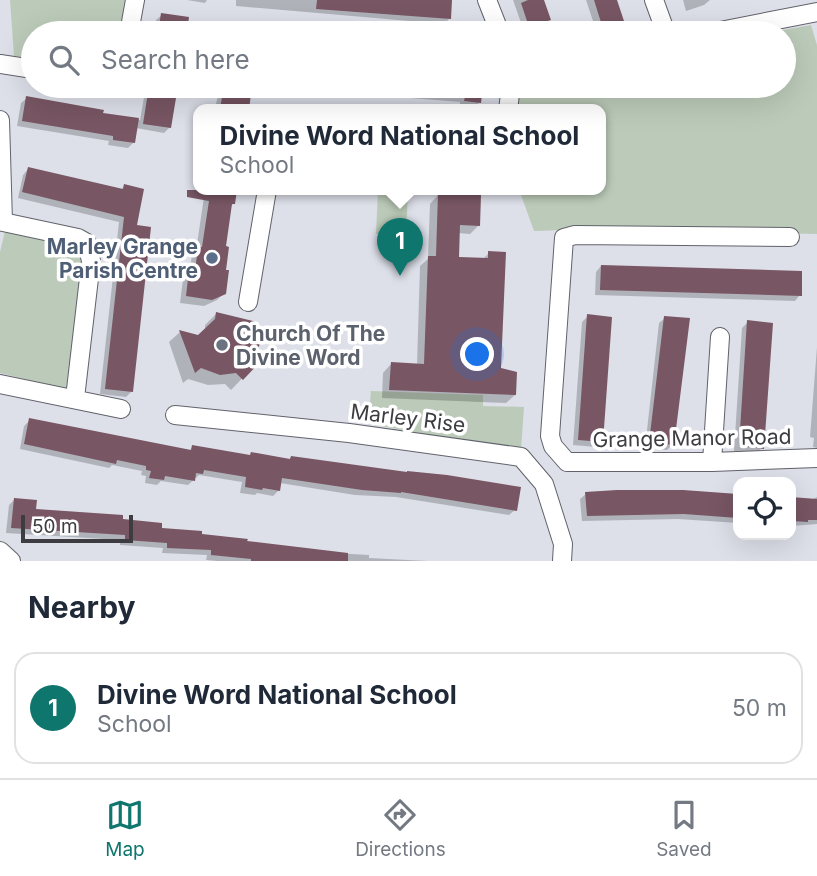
<!DOCTYPE html>
<html lang="en">
<head>
<meta charset="utf-8">
<style>
  :root { --surface:#fff; --page:#f6f6f7; --text:#1f2937; --muted:#747a83; --line:#e0e1e3; --accent:#0f766e }
  body { margin:0; font-family:Inter,sans-serif; background:var(--page); color:var(--text) }
  .controls { position:absolute; right:21px; bottom:21px; display:grid; overflow:hidden; border-radius:14px; box-shadow:0 7px 28px #0002 }
  .controls button { width:63px; height:63px; display:grid; place-items:center; padding:0; border:0; border-bottom:2px solid var(--line); background:var(--surface); color:var(--text); font:35px sans-serif }
  .scale { position:absolute; left:21px; bottom:18px; width:112px; box-sizing:border-box; padding-left:7px; border:4px solid #3c3c41; border-top:0; font-size:19px; line-height:24px; white-space:nowrap; color:#3c3c41; -webkit-text-stroke:5px #fff; paint-order:stroke }
  .you { position:absolute; left:478px; top:355px; width:24px; height:24px; margin:-18px; border:5px solid #fff; border-radius:50%; background:#1a73e8; box-shadow:0 0 0 10px #1a73e833 }
  .badge { display:grid; place-items:center; width:46px; height:46px; border-radius:50%; background:var(--accent); color:#fff; font-size:23px; font-weight:700 }
  .pin { position:absolute; translate:-50% -58px; filter:drop-shadow(0 2px 4px #0008) }
  .pin::after { content:''; position:absolute; top:37px; width:24px; height:21px; background:inherit; clip-path:polygon(0 0,100% 0,50% 100%) }
  .popup { position:absolute; left:193px; top:104px; width:413px; height:91px; box-sizing:border-box; display:grid; place-content:center; border-radius:14px; background:var(--surface); filter:drop-shadow(0 2px 5px #0005); font-size:23px; white-space:nowrap; color:var(--muted) }
  .popup b { font-size:26px; color:var(--text) }
  .popup::after { content:''; position:absolute; left:50%; top:100%; margin-left:-14px; border:14px solid transparent; border-top-color:var(--surface) }
  .list { margin:0; padding:0; list-style:none }
  h2 { display:flex; justify-content:space-between; align-items:center; height:91px; margin:0; padding:0 28px; font-size:30px }
  h2 small { font-size:23px; font-weight:400; color:var(--muted) }
  .list li { display:grid; grid-template-columns:46px 1fr auto; gap:21px; align-items:center; box-sizing:border-box; height:112px; margin:0 14px 14px; padding:0 14px; border:2px solid var(--line); border-radius:21px }
  .list b { display:block; font-size:26px; white-space:nowrap }
  .list p { margin:0; font-size:23px; white-space:nowrap; color:var(--muted) }
  .list em { font-size:23px; font-style:normal; color:var(--muted) }
  .icon { flex:none; width:38px; height:38px; fill:none; stroke:currentColor; stroke-width:2; stroke-linecap:round; stroke-linejoin:round }
  .map { position:relative; flex:none; width:817px; height:561px; overflow:hidden }
  .search { position:absolute; background:var(--surface); box-shadow:0 7px 28px #0002; left:21px; right:21px; top:21px; height:77px; display:flex; align-items:center; gap:18px; box-sizing:border-box; padding:0 24px; border-radius:38px; color:var(--muted); font-size:26px }
  .sheet { height:217px; background:var(--surface) }
  nav { display:flex; justify-content:space-around; align-items:center; box-sizing:border-box; height:98px; border-top:2px solid var(--line); background:var(--surface); font-size:19px; color:var(--muted) }
  nav a { display:grid; justify-items:center; gap:4px }
  nav .on { color:var(--accent) }
  .map>svg:first-child { display:block }
</style>
</head>
<body>
<div class="map">
<svg width="817" height="561" viewBox="0 0 817 561">
  <rect width="100%" height="100%" fill="#dddfe9"/>
  <!-- green -->
  <path fill="#bccbb9" d="M10 0H128L123 33H33V59L14 56Z
    M811 25 817 45V234L601 229 534 231 521 195 511 190H601V110H516L517 86H784V33H767Z
    M378 190H408L406 235 376 234Z
    M5 231 75 248 84 263 66 389 0 373V252Z
    M371 391 483 395V406L524 407 521 450 368 424Z"/>
  <!-- shadow -->
  <path fill="#0003" d="M187 0H207L205 3Z
    M236 0H451L449 19 444 24 236 6Z
    M513 0H542L549 19 543 25 524 31Z
    M586 0H615L623 24 618 29 597 33Z
    M683 0H710L704 5 686 11Z
    M162 15 187 19 185 33H154L156 20Z
    M146 86H176L170 127 164 133 136 128 134 142 128 148 108 145 109 141 17 126 21 103 27 98 102 115 140 120Z
    M229 86H257H250L247 110H215L217 99 224 92 234 94Z
    M262 86H482L480 102 474 107 460 106V102Z
    M28 169 121 190 124 186 135 227 132 391 126 397 100 394 119 222 18 198 23 175Z
    M205 190 233 204 230 207 224 248V293L217 300 204 306 180 303 183 279 189 273 192 255 196 251Z
    M438 195 479 225 470 234 458 233V259L482 260 489 253 499 369 515 395 506 403 382 398 383 373 391 364 417 365 420 266 428 259 430 204Z
    M601 266 800 295 795 301 595 295 596 272Z
    M216 314 259 361 231 390 225 384 208 385 188 379 183 383 169 342 180 332 198 337 205 331V325Z
    M588 316 602 441 596 447 573 445 582 322Z
    M665 318 673 444 667 450 645 448 659 323Z
    M748 322 762 448 757 453 734 451 742 328Z
    M817 347V448L813 447 814 438 810 437Z
    M30 420 188 452 193 447 249 456 288 460 291 458 515 510 509 515 396 497 355 495 280 483 279 490 273 496 257 493 255 495 240 493 242 482 199 475 188 485 161 481 157 485 145 483 146 476 141 475 142 471 112 465 109 468 20 449 24 426Z
    M683 492 738 495V523L678 519 582 521 580 499 586 494Z
    M817 497V524L791 526V499L811 500Z
    M14 500 34 511 121 521 160 530 246 543 335 553 369 555V558L428 561H217L206 560 207 555 162 553 163 548 120 545V540L6 533 9 505Z"/>
  <!-- building -->
  <path fill="#785663" d="M317 0H452L451 19 316 9Z
    M528 0H544L551 20 529 27 521 3Z
    M594 0H617L625 24 604 32Z
    M161 13 189 17 187 33H158Z
    M149 86H178L171 128 143 124Z
    M442 86H483L481 103 464 101 465 97 442 95Z
    M223 90 251 94 249 110H220Z
    M26 96 104 110 103 113 139 118 135 143 113 140V136L22 121Z
    M28 167 123 189 124 184 144 189 137 225 151 227 133 392 105 389 124 217 22 192Z
    M187 190H237L235 204H232L226 246 229 247 226 270H229L226 294 212 300 186 296 189 270 195 271 198 247H202L209 201 187 197Z
    M438 193 481 195 480 226 460 225 459 257 488 258V251L506 252 501 368 517 372 516 395 389 390 391 362 424 364 428 256H436Z
    M601 265 802 271V296L600 290Z
    M216 312 253 321 264 333 256 354 261 361 243 380 236 373 220 375 201 368 195 373 179 330 198 335 215 319Z
    M587 314 612 317 603 442 578 440Z
    M664 316 690 318 674 445 649 443Z
    M747 320 773 323 764 449 739 446Z
    M29 418 191 450 192 445 250 455 251 452 290 459 291 456 407 472V471L447 475 521 487 517 511 401 492V493L362 490 282 478 280 491 263 488 262 490 245 487 246 477 204 470 203 474 196 473 195 481 165 476 164 480 149 478 151 471 146 470V466L117 460 116 464 24 444Z
    M617 490H683L738 494V518L684 514 587 516 585 492Z
    M791 497 817 499V520H808V522L791 521Z
    M14 498 37 500 36 509 123 515V519L162 523V528L202 531V534L248 539 247 541 348 553V561H251V559L211 555V550L167 548V543L125 540V535L11 528Z"/>
  <g fill="none" stroke-linecap="round" stroke-linejoin="round">
    <!-- minor casing -->
    <g stroke="#61626b" stroke-width="20">
      <path id="minor" d="M487 0 500 33
        M654 0 666 33
        M129 33 135 0
        M710 33 817 12
        M0 64 33 69
        M508 110 511 86
        M0 120 3 222 78 238 87 243 91 261 75 398
        M790 237 575 235 564 238 550 436 553 446 567 462H712L817 458
        M248 302 267 190
        M0 384 121 409
        M175 415 349 433 521 457 544 484 563 544 562 561
        M712 462 720 337
        M0 551 11 561"/>
    </g>
    <!-- minor -->
    <use href="#minor" stroke="#fff" stroke-width="18"/>
  </g>
  <!-- markers -->
  <circle fill="#5c6f8a" stroke="#fff" stroke-width="2.5" cx="212" cy="258" r="7"/>
  <circle fill="#6b7280" stroke="#fff" stroke-width="2.5" cx="222" cy="345" r="7"/>
  <g text-anchor="middle" dominant-baseline="central" stroke-width="7" stroke-linejoin="round" paint-order="stroke">
    <!-- service labels -->
    <g font-size="21" font-weight="bold" fill="#4e5e75" stroke="#fff" text-anchor="end">
      <text x="198" y="246">Marley Grange<tspan x="198" dy="24">Parish Centre</tspan></text>
    </g>
    <!-- worship labels -->
    <g font-size="21" font-weight="bold" fill="#5b616d" stroke="#fff" text-anchor="start">
      <text x="236" y="333">Church Of The<tspan x="236" dy="24">Divine Word</tspan></text>
    </g>
    <!-- street labels -->
    <g font-size="21" fill="#3c3c41" stroke="#fff">
      <text transform="translate(408 418) rotate(7)">Marley Rise</text>
      <text transform="translate(692 438) rotate(-1)">Grange Manor Road</text>
    </g>
  </g>
</svg>
<div class="controls">
<button><svg class="icon" aria-label="locate" viewBox="0 0 24 24"><circle cx="12" cy="12" r="6"/><path d="M12 2v4M12 18v4M2 12h4M18 12h4"/></svg></button>
</div>
<div class="scale">50 m</div>
<div class="you"></div>
<div class="pin badge" style="left:400px;top:276px">1</div>
<div class="popup"><b>Divine Word National School</b>School</div>
<div class="search"><svg class="icon" aria-label="search" viewBox="0 0 24 24"><circle cx="10" cy="10" r="6"/><path d="M15 15l6 6"/></svg>Search here</div>
</div>
<section class="sheet">
<h2>Nearby<small></small></h2>
<ul class="list">
<li><span class="badge">1</span><div><b>Divine Word National School</b><p>School</p></div><em>50 m</em></li>
</ul>
</section>
<nav>
<a class="on"><svg class="icon" aria-label="map" viewBox="0 0 24 24"><path d="M3 6l6-2 6 2 6-2v14l-6 2-6-2-6 2zM9 4v14M15 6v14"/></svg>Map</a>
<a><svg class="icon" aria-label="directions" viewBox="0 0 24 24"><path d="M12 3l9 9-9 9-9-9zM9 14v-3h6M13 9l2 2-2 2"/></svg>Directions</a>
<a><svg class="icon" aria-label="saved" viewBox="0 0 24 24"><path d="M7 4h10v16l-5-4-5 4z"/></svg>Saved</a>
</nav>
</body>
</html>
